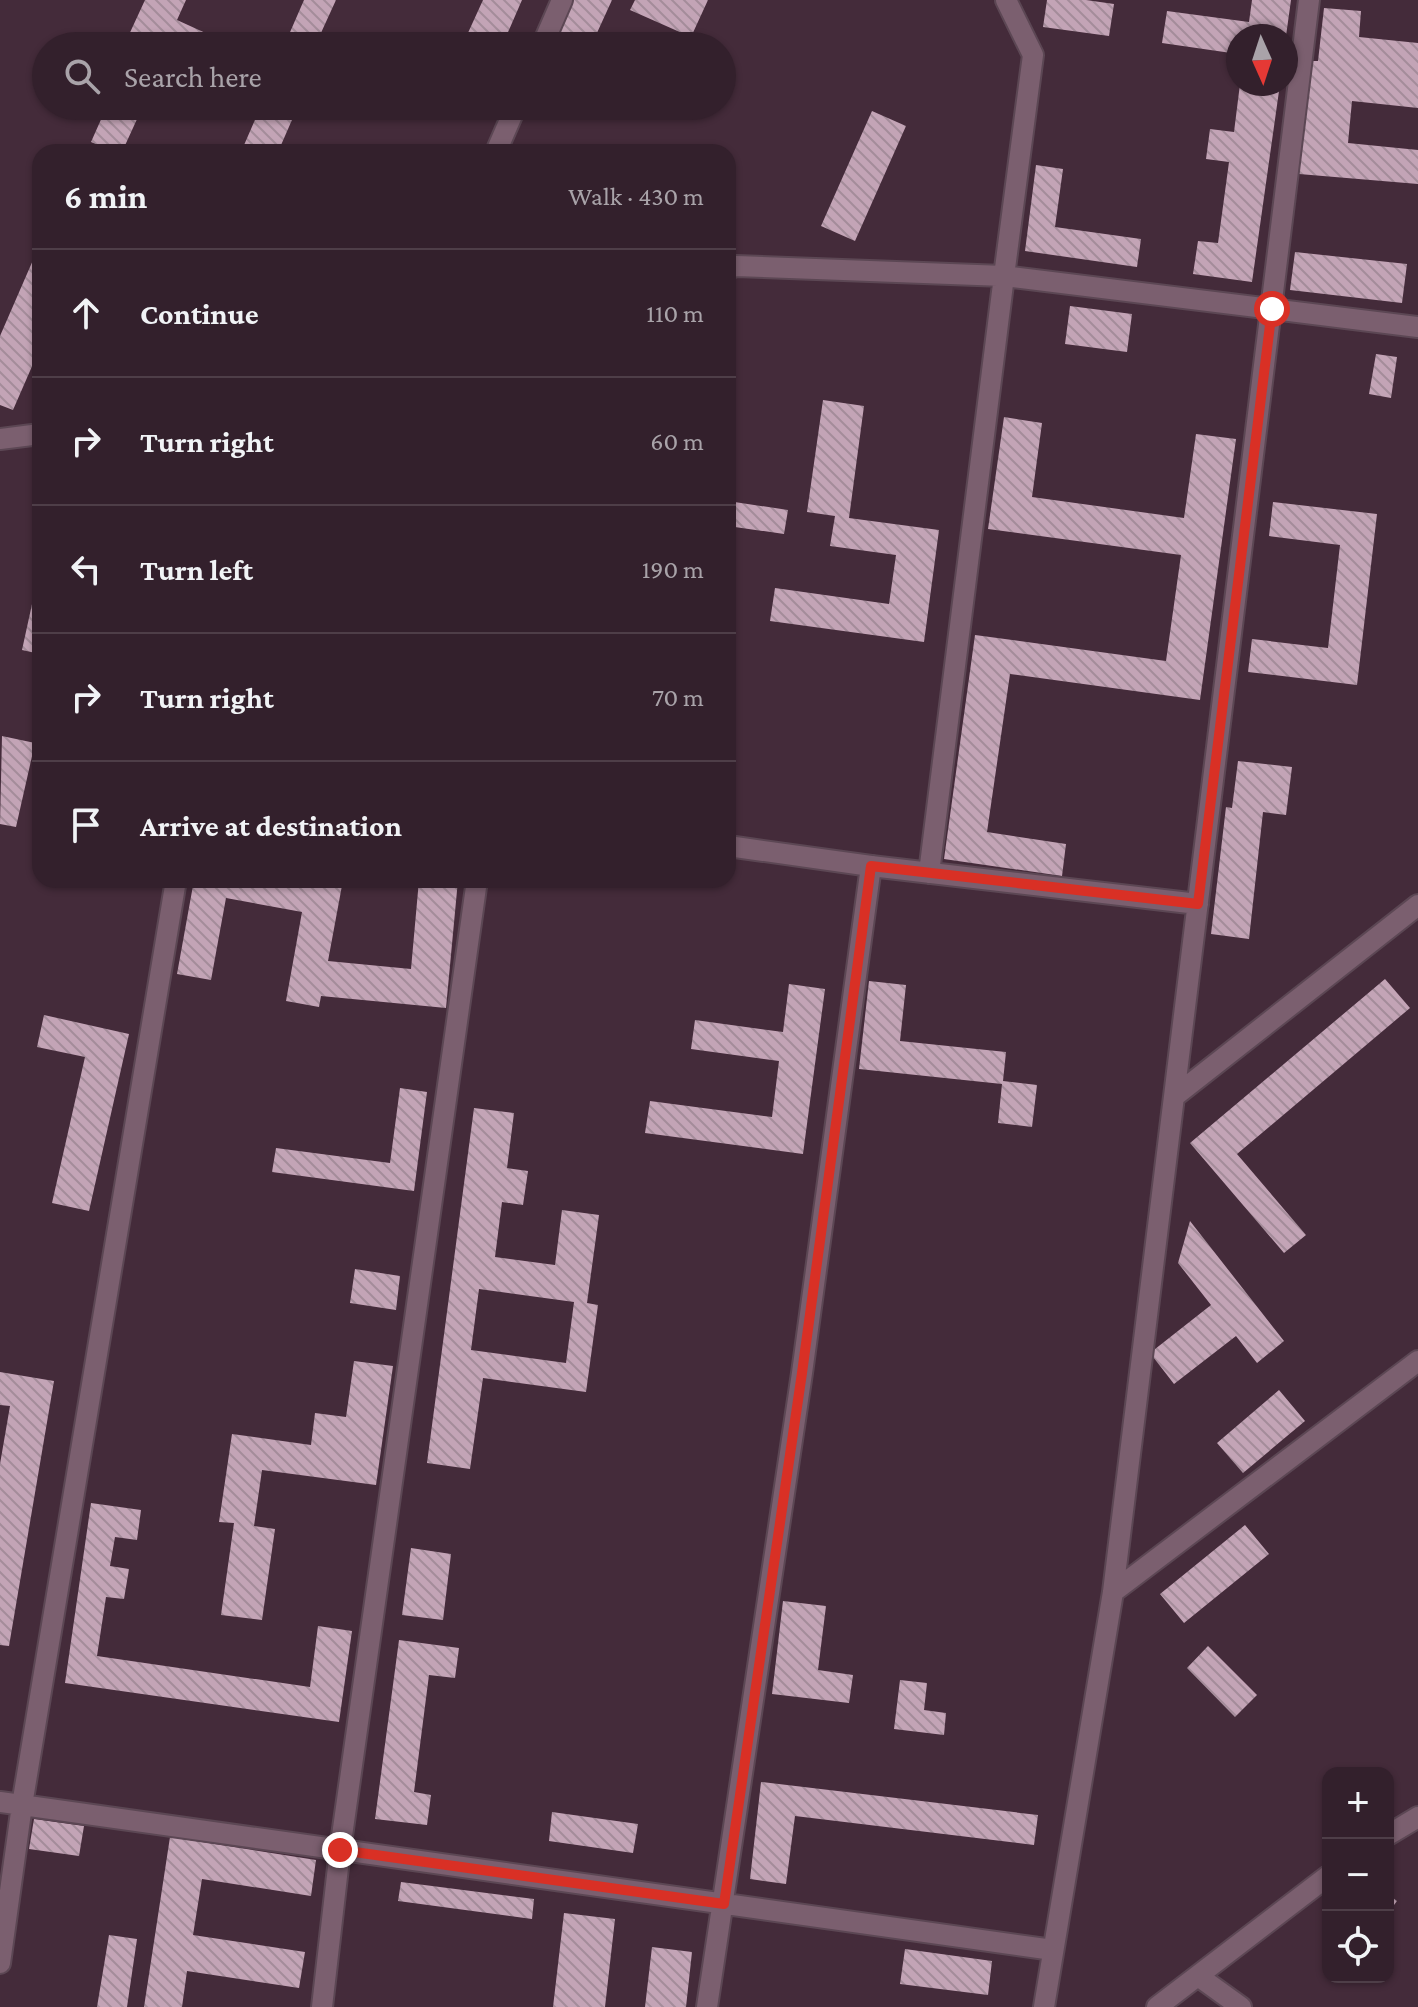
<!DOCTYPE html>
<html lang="en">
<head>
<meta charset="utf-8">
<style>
  :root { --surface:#33202c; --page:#3b2834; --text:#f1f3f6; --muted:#a9a3a9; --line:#4e3e48 }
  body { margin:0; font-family:"Crimson Pro",serif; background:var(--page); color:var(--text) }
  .controls { position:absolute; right:24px; bottom:24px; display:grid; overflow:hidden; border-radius:16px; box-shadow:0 2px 6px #0004 }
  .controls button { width:72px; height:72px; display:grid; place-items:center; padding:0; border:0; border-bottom:2px solid var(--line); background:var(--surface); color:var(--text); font:40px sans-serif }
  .compass { position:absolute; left:1226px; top:24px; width:72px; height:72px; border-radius:50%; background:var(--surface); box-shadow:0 2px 6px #0004; rotate:177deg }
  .stop { position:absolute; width:24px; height:24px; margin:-18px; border:6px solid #d93025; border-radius:50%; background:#fff }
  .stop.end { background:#d93025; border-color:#fff; box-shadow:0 2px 8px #0008 }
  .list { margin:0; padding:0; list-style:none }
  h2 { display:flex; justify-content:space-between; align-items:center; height:104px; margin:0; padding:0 32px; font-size:34px }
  h2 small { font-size:26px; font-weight:400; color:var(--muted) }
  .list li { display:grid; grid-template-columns:52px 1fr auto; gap:24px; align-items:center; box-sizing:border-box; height:128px; padding:0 32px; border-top:2px solid var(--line) }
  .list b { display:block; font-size:30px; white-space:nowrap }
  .list em { font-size:26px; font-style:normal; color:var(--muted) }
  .icon { flex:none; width:44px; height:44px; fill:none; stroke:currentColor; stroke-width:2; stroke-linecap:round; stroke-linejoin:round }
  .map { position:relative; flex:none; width:1418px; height:2007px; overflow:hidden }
  .search { position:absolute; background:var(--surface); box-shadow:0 2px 6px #0004; left:32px; top:32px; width:704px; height:88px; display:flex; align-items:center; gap:20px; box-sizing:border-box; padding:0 28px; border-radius:44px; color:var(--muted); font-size:30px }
  .panel { position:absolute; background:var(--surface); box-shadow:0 2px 6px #0004; left:32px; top:144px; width:704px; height:744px; border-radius:24px }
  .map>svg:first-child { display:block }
</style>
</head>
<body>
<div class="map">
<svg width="1418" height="2007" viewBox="0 0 1418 2007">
  <defs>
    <pattern id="building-back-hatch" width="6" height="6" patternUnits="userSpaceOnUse" patternTransform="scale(2)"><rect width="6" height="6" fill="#c3a4b6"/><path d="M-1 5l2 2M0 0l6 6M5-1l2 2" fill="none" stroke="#a48c9a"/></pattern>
  </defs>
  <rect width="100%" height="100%" fill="#442b3a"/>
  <!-- building -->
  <path fill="url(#building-back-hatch)" fill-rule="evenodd" d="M145 0H186L177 20 234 46H134L135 42 127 39Z
    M304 0H336L315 46H284Z
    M483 0H522L502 46H462Z
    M572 0H612L591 46H552Z
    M635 0H708L691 37 630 10Z
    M1047 0H1086L1114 4 1109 36 1043 27Z
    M1252 0H1291L1286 36H1238V54L1162 43 1167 11 1249 22Z
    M1324 8 1361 11 1359 37 1418 43V108L1352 101 1348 143 1418 150V184L1299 174 1309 61H1318Z
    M1240 84H1280L1252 282 1193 274 1198 241 1218 243 1229 162 1206 159 1210 129 1234 132Z
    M107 106H143L122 152H114L91 142Z
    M261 106H289L287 109 295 113 278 152H241Z
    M872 111 906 126 855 241 821 226Z
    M1036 165 1063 169 1055 227 1141 239 1137 267 1025 251Z
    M40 244V348L13 410 0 405V336Z
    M1295 252 1407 264 1402 303 1290 290Z
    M1070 306 1132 314 1127 352 1065 344Z
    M1376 354 1397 357 1391 398 1369 394Z
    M823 400 864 406 849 518 939 530 924 642 770 621 775 588 889 604 896 555 830 546 835 516 807 512Z
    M1004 417 1042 423 1032 497 1184 518 1196 434 1236 439 1200 700 1010 674 987 832 1066 844 1062 876 944 859 975 635 1166 661 1181 555 988 529Z
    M728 501 788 510 784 534 728 526Z
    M1273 502 1377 514 1357 685 1248 672 1252 639 1328 648 1340 545 1269 536Z
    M39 572H40V654L22 650Z
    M2 736 35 743 16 827 0 824Z
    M1238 761 1292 767 1286 815 1263 812 1249 939 1211 934 1226 807 1232 808Z
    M120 880H147L145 887Z
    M194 880H343L328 961 411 969 419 880H458L446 1008 321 996 319 1007 286 1001 302 912 226 898 211 980 177 974Z
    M1385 979 1410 1008 1237 1154 1306 1235 1284 1253 1190 1143Z
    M869 981 906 985 900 1041 1006 1052 1003 1081 1037 1085 1032 1127 998 1123 1002 1084 859 1069Z
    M789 984 825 989 803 1154 645 1133 650 1101 772 1117 779 1061 691 1049 695 1020 783 1032Z
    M44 1015 129 1034 89 1211 52 1203 85 1057 37 1047Z
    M400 1088 427 1092 414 1191 272 1172 276 1148 390 1163Z
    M474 1108 514 1113 507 1168 528 1171 523 1205 502 1202 495 1257 555 1265 562 1210 599 1215 587 1303 598 1305 586 1392 483 1378 470 1469 427 1463ZM479 1289 574 1302 566 1363 471 1350Z
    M1190 1221 1284 1341 1257 1363 1236 1336 1174 1384 1150 1353 1211 1305 1178 1263Z
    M355 1269 400 1276 396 1310 350 1303Z
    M354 1361 393 1366 376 1485 262 1470 254 1526 275 1529 262 1620 221 1615 234 1523 219 1522 232 1434 311 1445 315 1413 346 1417Z
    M0 1372 54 1381 9 1646 0 1645V1464L10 1406 0 1405Z
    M1279 1390 1305 1421 1243 1473 1217 1443Z
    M91 1503 141 1510 137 1540 115 1537 110 1566 129 1569 124 1599 106 1597 97 1656 310 1687 318 1626 352 1631 339 1722 65 1683Z
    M1245 1525 1269 1554 1184 1623 1160 1594Z
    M411 1548 451 1554 443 1620 402 1615Z
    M783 1601 826 1606 818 1670 853 1675 849 1703 772 1694Z
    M399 1640 459 1648 455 1678 429 1675 414 1792 431 1795 427 1825 375 1819Z
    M1208 1646 1257 1695 1235 1717 1187 1668Z
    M900 1680 927 1683 924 1710 946 1713 944 1735 894 1729Z
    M761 1782 1038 1815 1034 1845 795 1816 786 1884 750 1879Z
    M552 1812 638 1824 633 1853 549 1841Z
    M34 1819 84 1826 79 1856 29 1849Z
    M170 1837 316 1860 311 1896 202 1879 193 1935 305 1952 299 1988 187 1971 182 2007H144Z
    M401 1882 534 1899 532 1919 398 1901Z
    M1388 1894 1397 1901 1388 1913Z
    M564 1913 615 1919 605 2007H553Z
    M109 1935 137 1939 127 2007H97Z
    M652 1947 692 1952 686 2007H645Z
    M905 1949 992 1961 988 1995 900 1984Z"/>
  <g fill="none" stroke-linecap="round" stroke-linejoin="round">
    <!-- lane casing -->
    <g stroke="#5c4754" stroke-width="24">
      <path id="lane" d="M728 846 871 866"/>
    </g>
    <!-- street casing -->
    <g stroke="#5c4754" stroke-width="24">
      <path id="street" d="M1006 0 1033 55 1004 276 1418 327
        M542 46 562 0
        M496 152 516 106
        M728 269 736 266 1004 276 929 873
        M0 439 40 434
        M1175 1096 1418 905
        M1113 1592 1418 1361
        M0 1802 1053 1950
        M1388 1835 1418 1817
        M0 1963 22 1805 176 880
        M1198 1976 1241 2007
        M322 2007 340 1850 477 880
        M707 2007 802 1373 871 866 1198 904
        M1044 2007 1113 1592 1309 0
        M1157 2007 1328 1876"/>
    </g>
    <!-- lane -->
    <use href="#lane" stroke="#7b5f6f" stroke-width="20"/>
    <!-- street -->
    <use href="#street" stroke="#7b5f6f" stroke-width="20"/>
  </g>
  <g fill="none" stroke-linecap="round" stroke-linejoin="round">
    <!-- route -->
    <path stroke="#d93025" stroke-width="10" d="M340 1850 724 1904 802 1373 871 866 1198 904 1272 309"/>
  </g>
</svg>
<div class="controls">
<button>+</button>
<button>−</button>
<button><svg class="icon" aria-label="locate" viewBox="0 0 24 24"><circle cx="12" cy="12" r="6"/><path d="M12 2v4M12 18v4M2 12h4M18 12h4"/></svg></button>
</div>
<svg class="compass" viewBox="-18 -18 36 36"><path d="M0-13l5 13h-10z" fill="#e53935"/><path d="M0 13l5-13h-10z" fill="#a9a3a9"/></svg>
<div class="stop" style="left:1272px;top:309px"></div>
<div class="stop end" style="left:340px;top:1850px"></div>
<div class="search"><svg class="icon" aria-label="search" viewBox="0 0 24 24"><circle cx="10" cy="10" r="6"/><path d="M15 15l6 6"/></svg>Search here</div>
<section class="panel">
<h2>6 min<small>Walk · 430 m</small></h2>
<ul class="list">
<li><svg class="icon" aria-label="ahead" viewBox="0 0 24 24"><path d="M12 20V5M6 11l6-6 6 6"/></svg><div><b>Continue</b></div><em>110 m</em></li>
<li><svg class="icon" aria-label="right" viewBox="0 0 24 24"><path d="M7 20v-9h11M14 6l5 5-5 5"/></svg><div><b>Turn right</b></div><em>60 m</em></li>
<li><svg class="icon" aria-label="left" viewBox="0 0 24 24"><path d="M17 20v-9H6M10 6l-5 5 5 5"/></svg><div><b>Turn left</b></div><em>190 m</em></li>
<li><svg class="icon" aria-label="right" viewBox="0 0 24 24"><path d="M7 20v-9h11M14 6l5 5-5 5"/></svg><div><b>Turn right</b></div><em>70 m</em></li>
<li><svg class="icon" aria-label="arrive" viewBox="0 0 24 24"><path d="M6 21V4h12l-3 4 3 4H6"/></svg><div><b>Arrive at destination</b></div></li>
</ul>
</section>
</div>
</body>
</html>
